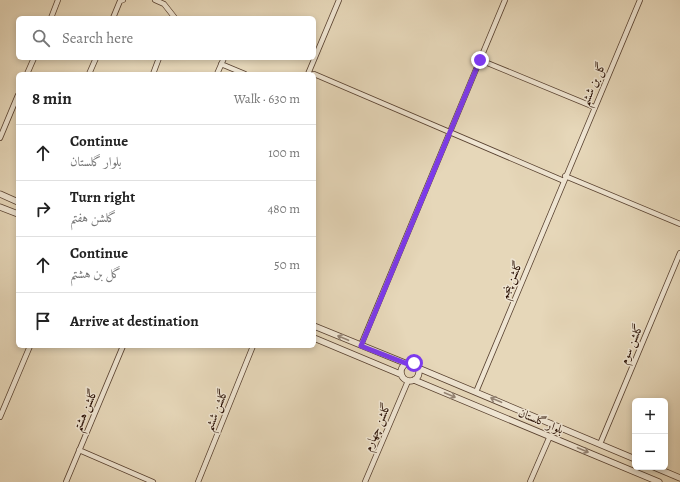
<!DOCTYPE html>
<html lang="en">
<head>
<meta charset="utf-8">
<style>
  :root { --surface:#fff; --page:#f6f6f6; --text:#222; --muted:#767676; --line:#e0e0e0 }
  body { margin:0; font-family:Alegreya,Amiri,serif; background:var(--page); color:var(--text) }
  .controls { position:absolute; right:12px; bottom:12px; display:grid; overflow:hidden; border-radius:6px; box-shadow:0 2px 6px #0003 }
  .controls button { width:36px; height:36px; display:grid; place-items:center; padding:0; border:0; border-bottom:1px solid var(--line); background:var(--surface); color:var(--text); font:20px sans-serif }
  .stop { position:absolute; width:12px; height:12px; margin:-9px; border:3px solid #7c3aed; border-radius:50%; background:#fff }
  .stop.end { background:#7c3aed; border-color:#fff; box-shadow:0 1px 4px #0008 }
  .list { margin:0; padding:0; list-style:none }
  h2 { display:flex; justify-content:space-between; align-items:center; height:52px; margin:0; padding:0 16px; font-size:17px }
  h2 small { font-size:13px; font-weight:400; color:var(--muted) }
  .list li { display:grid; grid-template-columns:26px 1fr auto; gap:12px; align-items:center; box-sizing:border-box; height:56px; padding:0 16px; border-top:1px solid var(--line) }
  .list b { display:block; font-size:15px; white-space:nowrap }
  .list p { margin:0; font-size:13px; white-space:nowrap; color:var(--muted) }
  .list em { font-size:13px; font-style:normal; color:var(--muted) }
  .icon { flex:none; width:22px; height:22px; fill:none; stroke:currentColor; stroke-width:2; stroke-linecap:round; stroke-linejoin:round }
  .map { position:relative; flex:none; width:680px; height:482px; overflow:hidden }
  .search { position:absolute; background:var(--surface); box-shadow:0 2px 6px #0003; left:16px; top:16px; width:300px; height:44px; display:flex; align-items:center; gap:10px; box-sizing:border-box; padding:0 14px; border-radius:6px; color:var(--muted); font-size:15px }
  .panel { position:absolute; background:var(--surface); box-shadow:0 2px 6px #0003; left:16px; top:72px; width:300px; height:276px; border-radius:6px }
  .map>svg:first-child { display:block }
</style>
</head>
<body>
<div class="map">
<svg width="680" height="482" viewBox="0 0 680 482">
  <rect width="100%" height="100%" fill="#e6d7b9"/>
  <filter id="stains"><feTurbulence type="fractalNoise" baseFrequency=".005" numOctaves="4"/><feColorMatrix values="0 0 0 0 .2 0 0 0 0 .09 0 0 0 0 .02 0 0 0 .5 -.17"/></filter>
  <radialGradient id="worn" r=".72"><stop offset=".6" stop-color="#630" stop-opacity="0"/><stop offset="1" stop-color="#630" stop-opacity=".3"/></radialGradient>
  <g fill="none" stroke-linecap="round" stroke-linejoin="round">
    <!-- minor casing -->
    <g stroke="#584130" stroke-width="6">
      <path id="minor" d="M155 0 164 4 175 18
        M51 18 58 0
        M113 18 120 1 123 0
        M480 60 594 107
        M221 64 245 74
        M27 74 34 58
        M89 74 96 58
        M153 74 159 58
        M217 74 224 58
        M308 74 339 0
        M314 74 564 181
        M0 138 18 95
        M565 176 680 224
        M361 345 505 0
        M476 392 640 0
        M0 417 30 346
        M600 444 680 253
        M79 450 153 482
        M66 482 123 346
        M198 482 253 346
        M365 482 408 381
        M530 482 550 436"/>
    </g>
    <!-- tertiary casing -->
    <g stroke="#584130" stroke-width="7">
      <path id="tertiary" d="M0 194 18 202
        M0 207 18 214
        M314 326 405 363
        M314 338 400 374
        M401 372a9 9 0 1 1 18 0a9 9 0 1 1-18 0Z
        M418 368 635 459
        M414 380 659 482
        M654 467 680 478"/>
    </g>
    <!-- minor -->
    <use href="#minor" stroke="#efe5d2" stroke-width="4.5"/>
    <!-- tertiary -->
    <use href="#tertiary" stroke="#efe5d2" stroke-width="5.5"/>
  </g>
  <!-- one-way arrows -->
  <defs><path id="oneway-shaft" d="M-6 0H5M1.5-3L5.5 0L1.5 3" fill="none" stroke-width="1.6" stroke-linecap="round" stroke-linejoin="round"/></defs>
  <g stroke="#958575">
    <use href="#oneway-shaft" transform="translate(343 338) rotate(-157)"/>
    <use href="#oneway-shaft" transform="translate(450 395) rotate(23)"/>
    <use href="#oneway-shaft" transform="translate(496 400) rotate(-157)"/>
    <use href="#oneway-shaft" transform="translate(583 450) rotate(23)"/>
  </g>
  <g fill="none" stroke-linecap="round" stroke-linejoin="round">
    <!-- route -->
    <path stroke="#7c3aed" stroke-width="5" d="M414 363H405L361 346 480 60"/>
  </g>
  <g text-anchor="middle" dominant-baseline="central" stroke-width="3" stroke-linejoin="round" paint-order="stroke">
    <!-- street labels -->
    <g font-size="12" fill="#280f03" stroke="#efe5d2">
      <text transform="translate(593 84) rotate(-67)">گل بن ششم</text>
      <text transform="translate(511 280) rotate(-67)">گلشن پنجم</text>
      <text transform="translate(631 344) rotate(-67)">گلشن سوم</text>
      <text transform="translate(85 410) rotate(-67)">گلشن هشتم</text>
      <text transform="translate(216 410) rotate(-68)">گلشن ششم</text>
      <text transform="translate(541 421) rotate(23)">بلوار گلستان</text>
      <text transform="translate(377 427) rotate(-67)">گلشن چهارم</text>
    </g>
  </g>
  <rect width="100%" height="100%" filter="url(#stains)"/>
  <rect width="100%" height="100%" fill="url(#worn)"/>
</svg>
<div class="controls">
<button>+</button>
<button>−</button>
</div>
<div class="stop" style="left:414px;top:363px"></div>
<div class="stop end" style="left:480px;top:60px"></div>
<div class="search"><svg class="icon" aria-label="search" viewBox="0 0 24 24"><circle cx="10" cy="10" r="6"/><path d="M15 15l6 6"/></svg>Search here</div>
<section class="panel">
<h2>8 min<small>Walk · 630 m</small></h2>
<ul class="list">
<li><svg class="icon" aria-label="ahead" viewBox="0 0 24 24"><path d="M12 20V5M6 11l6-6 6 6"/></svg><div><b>Continue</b><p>بلوار گلستان</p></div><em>100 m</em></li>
<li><svg class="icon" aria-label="right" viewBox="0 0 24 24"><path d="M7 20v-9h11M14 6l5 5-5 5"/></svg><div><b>Turn right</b><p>گلشن هفتم</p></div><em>480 m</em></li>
<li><svg class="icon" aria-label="ahead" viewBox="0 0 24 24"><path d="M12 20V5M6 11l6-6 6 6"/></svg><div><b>Continue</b><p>گل بن هشتم</p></div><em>50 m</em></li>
<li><svg class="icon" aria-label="arrive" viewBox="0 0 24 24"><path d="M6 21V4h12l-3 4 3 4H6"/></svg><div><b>Arrive at destination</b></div></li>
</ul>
</section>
</div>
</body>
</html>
